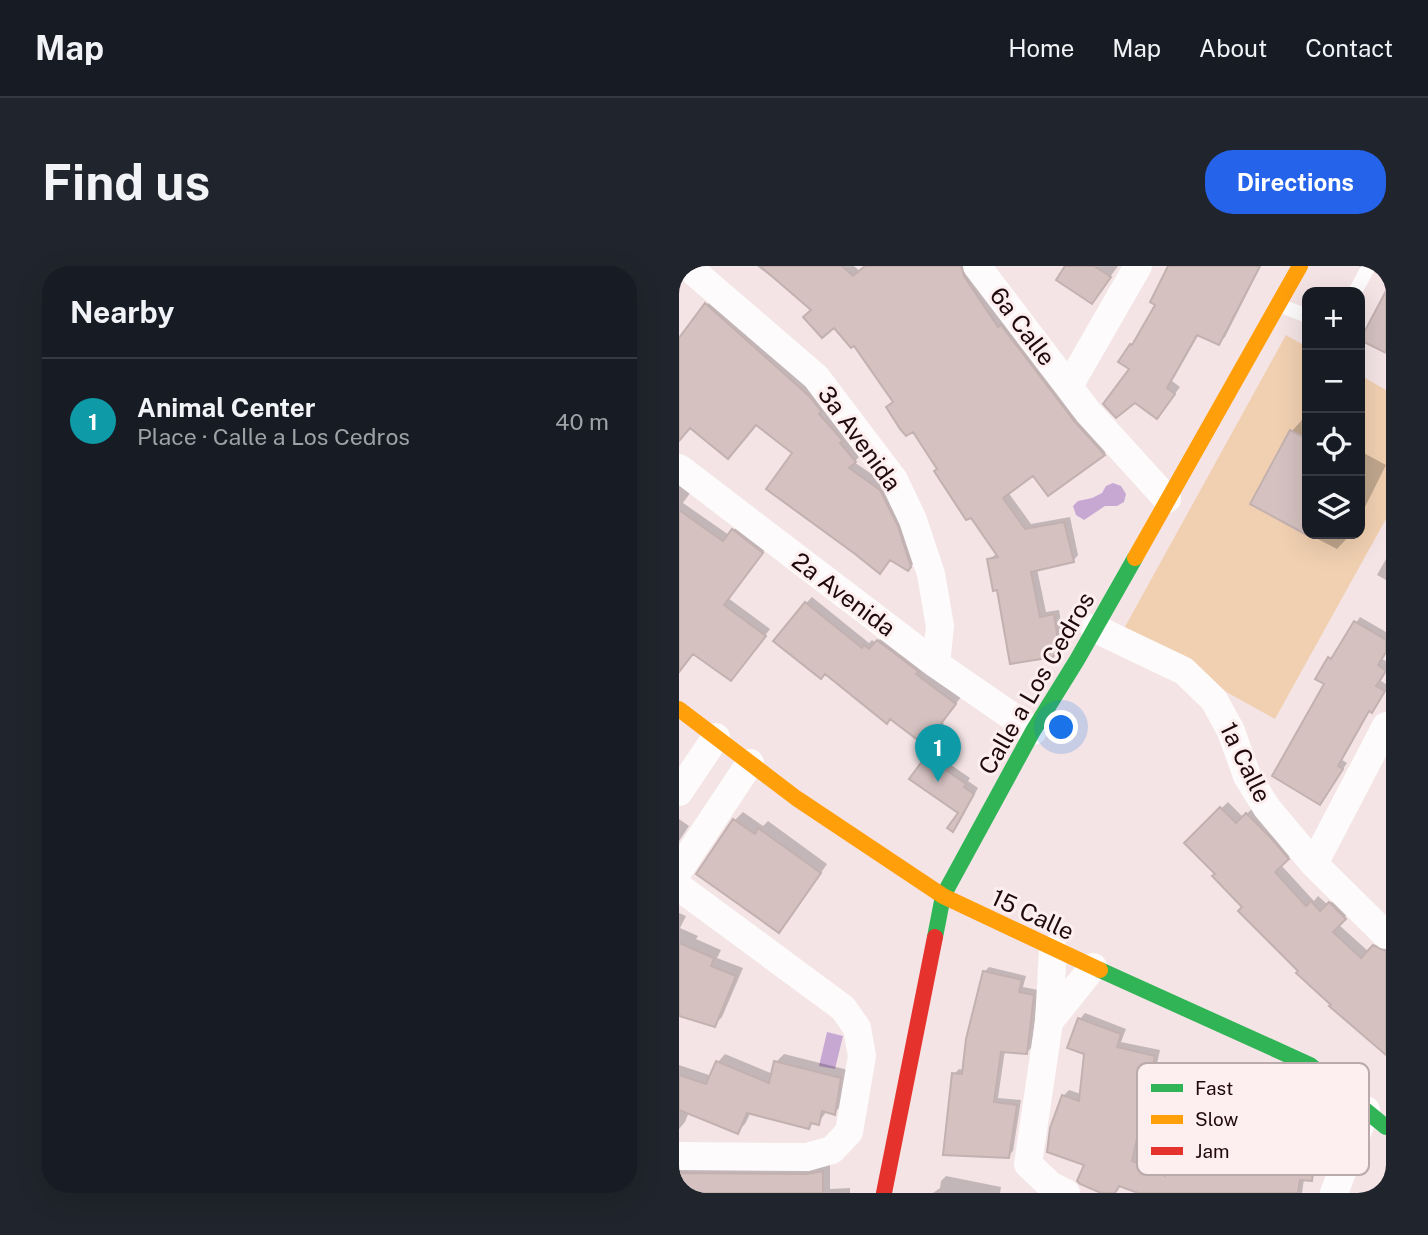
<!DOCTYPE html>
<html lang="en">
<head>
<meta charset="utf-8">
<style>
  :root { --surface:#171b24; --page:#20242c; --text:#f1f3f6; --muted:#9ea1a6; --line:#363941; --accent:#2563eb }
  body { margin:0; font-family:"Public Sans",sans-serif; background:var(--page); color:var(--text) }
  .controls { position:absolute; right:21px; top:21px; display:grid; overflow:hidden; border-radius:14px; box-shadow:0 7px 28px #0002 }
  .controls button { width:63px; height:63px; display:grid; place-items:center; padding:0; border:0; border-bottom:2px solid var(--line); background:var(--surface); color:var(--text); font:35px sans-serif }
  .you { position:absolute; left:383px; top:462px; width:24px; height:24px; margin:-18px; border:5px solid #fff; border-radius:50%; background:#1a73e8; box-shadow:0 0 0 10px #1a73e833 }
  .badge { display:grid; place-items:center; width:46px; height:46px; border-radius:50%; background:var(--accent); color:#fff; font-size:23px; font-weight:700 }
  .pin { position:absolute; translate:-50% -58px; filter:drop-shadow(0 2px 4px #0008) }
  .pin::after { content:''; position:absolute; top:37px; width:24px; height:21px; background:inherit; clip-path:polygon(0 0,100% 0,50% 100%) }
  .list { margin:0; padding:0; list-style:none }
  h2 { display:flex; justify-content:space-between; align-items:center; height:91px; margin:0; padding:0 28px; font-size:30px }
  h2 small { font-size:23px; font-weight:400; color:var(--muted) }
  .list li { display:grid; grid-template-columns:46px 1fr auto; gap:21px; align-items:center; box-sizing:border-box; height:126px; padding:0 28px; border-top:2px solid var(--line) }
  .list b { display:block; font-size:26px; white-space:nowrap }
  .list p { margin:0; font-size:23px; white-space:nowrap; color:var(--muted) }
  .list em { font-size:23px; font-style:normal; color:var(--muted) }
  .icon { flex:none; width:38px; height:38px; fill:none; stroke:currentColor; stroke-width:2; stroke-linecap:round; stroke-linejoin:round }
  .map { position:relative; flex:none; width:707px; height:927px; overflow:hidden; border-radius:28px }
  header { display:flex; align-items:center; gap:42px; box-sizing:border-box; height:98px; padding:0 35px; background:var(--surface); border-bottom:2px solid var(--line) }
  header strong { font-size:33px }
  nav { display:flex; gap:38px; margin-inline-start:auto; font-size:24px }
  .intro { display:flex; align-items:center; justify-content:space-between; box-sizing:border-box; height:168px; padding:0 42px }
  h1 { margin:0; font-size:49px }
  .button { padding:18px 32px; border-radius:28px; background:var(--accent); color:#fff; font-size:24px; font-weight:700 }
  main { display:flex; gap:42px; padding:0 42px }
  aside { flex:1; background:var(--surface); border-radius:28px; box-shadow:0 7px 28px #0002 }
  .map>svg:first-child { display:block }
</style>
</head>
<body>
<header>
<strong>Map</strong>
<nav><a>Home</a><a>Map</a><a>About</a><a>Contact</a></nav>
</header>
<div class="intro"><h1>Find us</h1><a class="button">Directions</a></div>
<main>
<aside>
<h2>Nearby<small></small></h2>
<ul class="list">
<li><span class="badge" style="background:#0f9aa8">1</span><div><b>Animal Center</b><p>Place · Calle a Los Cedros</p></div><em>40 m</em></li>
</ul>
</aside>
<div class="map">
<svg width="707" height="927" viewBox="0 0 707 927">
  <rect width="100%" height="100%" fill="#f4e4e6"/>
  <!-- green -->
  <path fill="#f1d0b1" d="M607 69 628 81V268H681V109L707 124V253L596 453 442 368Z"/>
  <!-- water -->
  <path fill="#c7a8d3" d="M434 217 442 220 447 228 445 236 438 240H426L405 254 397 249 394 240 399 235 413 232 423 227 427 220Z
    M148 766 164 770 156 803 140 800Z"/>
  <!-- shadow -->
  <path fill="#0003" d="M78 0H175L186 10 202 0H287L430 183 425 188 354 208 329 226 352 258 391 251 399 289 394 295 358 303 367 346 380 344 385 374 373 390 320 322 310 293 319 287 176 77 93 8 91 10Z
    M388 0H439L413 36Z
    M499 0H582L546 71 539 77 520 68 493 115 501 121 484 144 452 103 453 79 458 74Z
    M33 33 136 124 182 189 175 196 207 218 235 297 229 303 115 187 78 157 0 154V74Z
    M623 154 628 157V267L573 237 613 165Z
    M681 185 707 199 681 251Z
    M0 211 14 223 4 237 50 269 60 258 89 280 49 332 91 363 58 407 15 386 0 400Z
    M629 268H672L658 283Z
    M707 293V314L698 309Z
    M133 331 190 377 193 374 197 377 205 369 282 431 263 456 265 458 254 472 127 337Z
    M681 351 707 366V386L703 393 707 395V406L702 415 707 418V425L698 439 691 444 663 494 668 497 646 531 648 418 650 393 657 387Z
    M253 486 291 512 289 515 299 522 279 559 274 564 281 547 248 491Z
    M549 536 564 551 574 542 615 586 602 599 635 635 639 630 649 639 656 633 671 646 659 658 690 686 701 674 707 679V782L622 705 538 608 507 577Z
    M64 546 84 560 89 555 148 598 108 657 100 665 20 608 56 554Z
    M0 553 10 560 0 575Z
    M0 647 7 650 1 662 19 670 17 673 42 684 38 692 64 702 43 751 35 759 0 748Z
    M310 701 347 710 344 721 359 724 353 781 348 786 326 784 319 832 342 834 334 885 329 890 275 808 280 803 285 804 305 706Z
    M406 747 447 763 442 776 481 784 458 889 490 903 506 859 516 817 522 811 583 826 582 835 631 841 629 860 643 862 638 907 632 913H625L623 927H464L442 919 437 927H427L407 898 384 830 390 824 402 828 407 787 401 753Z
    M46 788 94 808 97 796 105 788 169 804 163 839 155 847 148 845 139 857 135 856 130 861 72 846 66 858 58 866 10 846 6 856 0 863V799L33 810 39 796Z
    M0 897 151 899V923L171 922V927H0Z
    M267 910 322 921 321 927H254L261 922 262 915Z"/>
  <!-- building -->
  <path fill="#d4c1c0" stroke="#c3b1b0" stroke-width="2" d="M81 0H163L174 10 186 0H282L285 10 319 61 322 59 396 156 426 189 369 230 354 210 324 232 346 263 385 256 395 296 352 306 361 351 375 348 380 381 374 391 331 398 318 324 314 325 308 293 319 291 292 252 287 254 255 205 258 203 234 166 227 170 221 163 207 141 214 136 175 80 172 82 155 62 143 72 124 51 132 44Z
    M386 0H415L432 11 413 38 377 14Z
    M489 0H581L540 79 518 69 488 122 496 128 478 153 456 137 437 152 424 138 450 103 439 96 451 78 453 79 476 39 471 36Z
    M707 25V87L681 74Z
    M26 37 130 130 142 145 140 148 164 175 161 177 177 196 170 202 201 224 219 260 232 301 229 305 211 294 201 308 176 288 87 223 113 187 77 159 49 193 11 162 0 175V72Z
    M611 164 628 173V269L571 238Z
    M0 244 44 275 53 263 84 287 45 339 87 370 52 415 14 388 0 406Z
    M126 336 183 382 185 379 190 383 198 374 240 406 237 408 277 438 258 463 260 465 248 481 211 453 208 458 146 408 142 413 94 375Z
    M675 355 707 374V386L699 399 707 405 697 420 706 425 693 447 690 445 659 500 664 503 641 539 593 510 645 418 636 413 649 391 652 393Z
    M247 490 287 518 285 521 295 528 274 566 268 562 279 547 230 513Z
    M541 541 557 557 567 547 592 572 610 593 596 606 627 640 632 635 641 645 650 636 667 653 654 666 682 692 694 679 707 685V789L650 740 652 739 617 707 619 705 559 645 563 641 533 610 536 608 505 577Z
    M54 553 76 568 79 562 142 607 100 667 17 608Z
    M0 677 35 692 32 700 57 710 36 761 0 750Z
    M304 705 343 714 340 726 355 729 348 788 322 786 315 836 338 839 330 892 264 889 273 807 283 808 287 773Z
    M399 752 442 768 438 781 476 790 453 895 486 910 504 858 515 816 578 831 577 841 626 846 624 866 638 867 633 915 621 914 619 927H459L440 920 436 927H422L401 918 398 915 405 899 368 886 371 862 383 829 400 835 405 788 388 782Z
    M37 795 90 817 95 795 162 812 156 849 143 845 140 859 132 857 130 863 68 847 59 868 0 844V809L27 818Z
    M144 905V927H0V907L128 908Z"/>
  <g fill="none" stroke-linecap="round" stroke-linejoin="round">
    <!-- lane -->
    <path stroke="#fdfbfb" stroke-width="14" d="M676 26 690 0
      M600 39 628 50"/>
    <!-- street -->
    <path stroke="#fdfbfb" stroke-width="28" d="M8 0 137 111 215 214 234 254 252 308 261 360 257 398
      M298 0 409 146 488 233
      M390 120 459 0
      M0 202 257 398 354 465
      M415 362 505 405 535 434 552 465 568 510 588 542 635 598 707 669
      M0 526 37 471
      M635 598 707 460
      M0 604 71 497
      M0 621 164 742 178 762 183 790 170 866 153 884 128 891 0 890
      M374 683 370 756 349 898 371 919 387 927
      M370 756 414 701
      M655 927 687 844"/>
    <!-- fast -->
    <path stroke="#30b455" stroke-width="16" d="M256 671 264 630 354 465 398 394 456 292
      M421 704 631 799 707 861"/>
    <!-- slow -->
    <path stroke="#ff9f0a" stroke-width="16" d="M456 292 621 0
      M0 443 117 532 264 630 421 704"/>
    <!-- jam -->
    <path stroke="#e5322d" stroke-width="16" d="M205 927 256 671"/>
  </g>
  <g text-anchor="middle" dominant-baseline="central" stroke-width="6" stroke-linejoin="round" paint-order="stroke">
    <!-- street labels -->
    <g font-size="24" fill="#1f090d" stroke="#fdeff0">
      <text transform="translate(344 60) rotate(53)">6a Calle</text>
      <text transform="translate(181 172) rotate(54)">3a Avenida</text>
      <text transform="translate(165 328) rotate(37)">2a Avenida</text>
      <text transform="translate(357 417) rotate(-60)">Calle a Los Cedros</text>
      <text transform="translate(567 496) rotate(64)">1a Calle</text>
      <text transform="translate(354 648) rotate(25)">15 Calle</text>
    </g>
  </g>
  <!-- legend -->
  <rect x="458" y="797" width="232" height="112" rx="10" fill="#fdeff0" stroke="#baaaac" stroke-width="2"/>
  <rect x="472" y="818" width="32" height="8" fill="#30b455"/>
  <rect x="472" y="849" width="32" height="9" fill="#ff9f0a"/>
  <rect x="472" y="881" width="32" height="8" fill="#e5322d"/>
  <g font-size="19" fill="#1f090d">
    <text x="516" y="829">Fast</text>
    <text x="516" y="860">Slow</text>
    <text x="516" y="892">Jam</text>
  </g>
</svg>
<div class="controls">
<button>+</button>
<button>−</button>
<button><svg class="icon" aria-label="locate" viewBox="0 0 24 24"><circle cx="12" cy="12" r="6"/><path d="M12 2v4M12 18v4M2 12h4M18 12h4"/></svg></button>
<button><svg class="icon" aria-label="layers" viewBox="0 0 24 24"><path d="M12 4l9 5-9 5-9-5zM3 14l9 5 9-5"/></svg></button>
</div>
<div class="you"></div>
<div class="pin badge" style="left:259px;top:516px;background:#0f9aa8">1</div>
</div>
</main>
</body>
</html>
